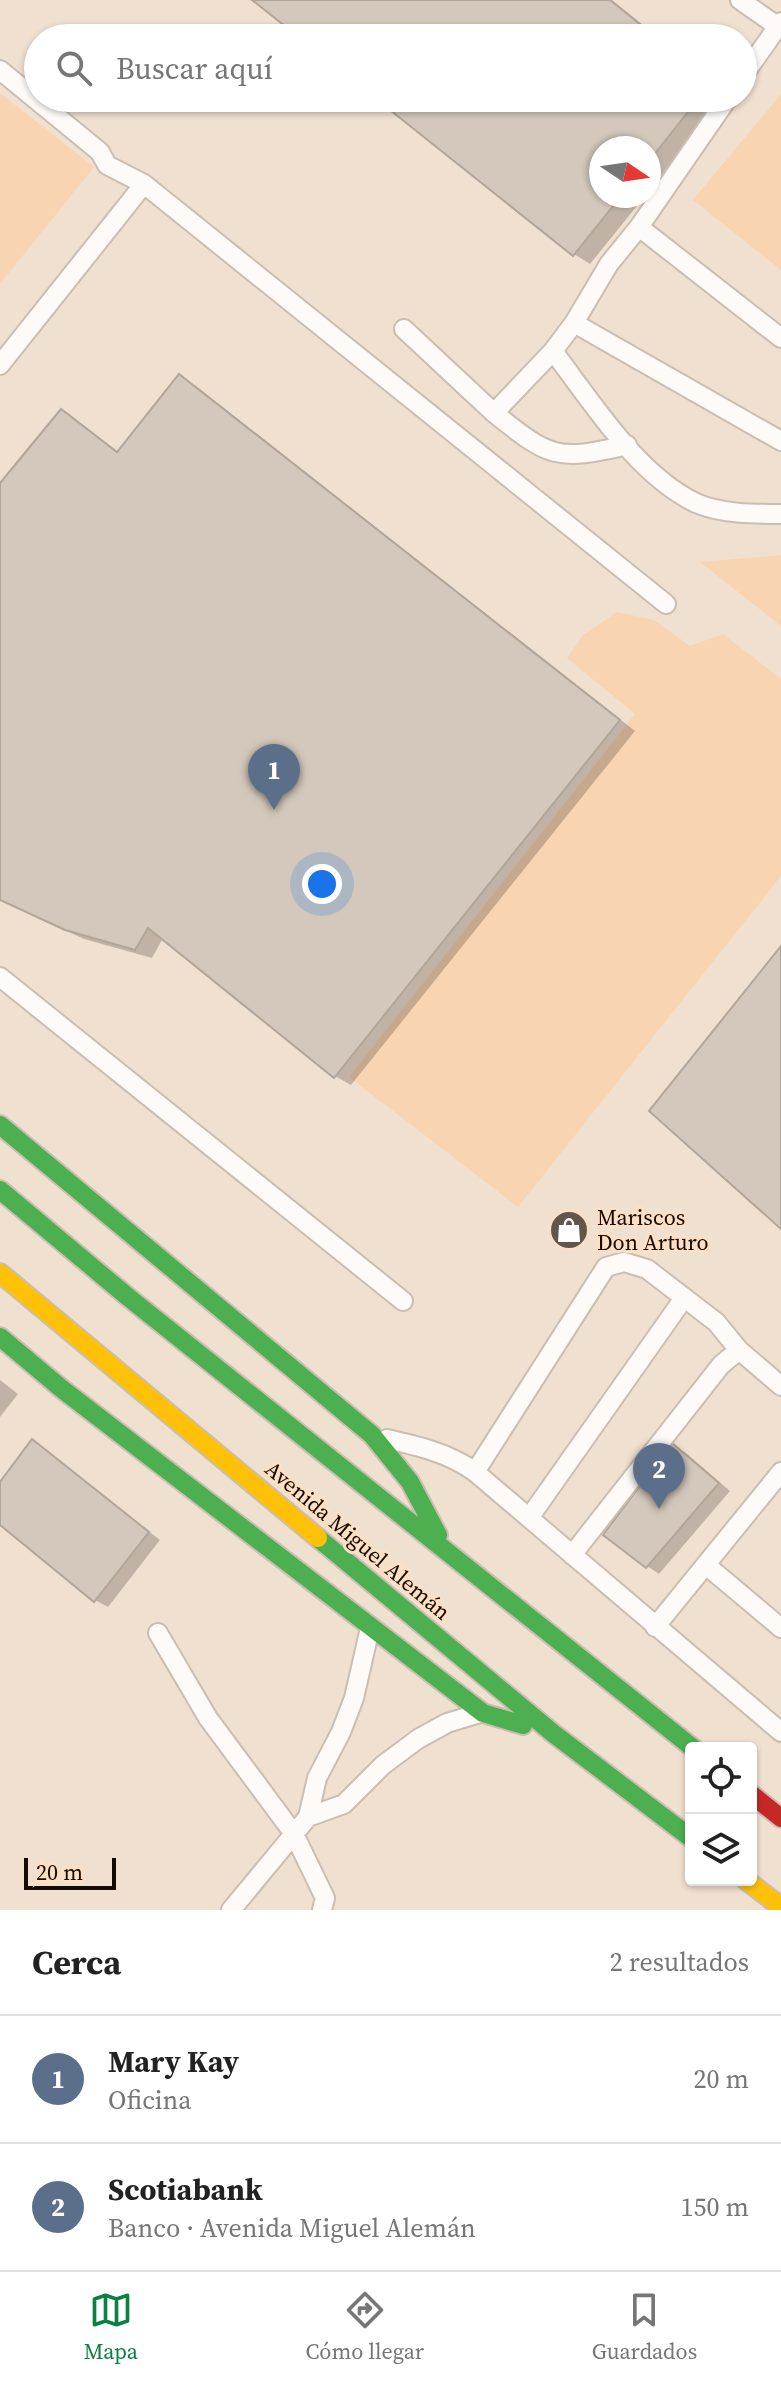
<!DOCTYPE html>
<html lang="es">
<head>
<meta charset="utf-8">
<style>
  :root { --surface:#fff; --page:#f6f6f6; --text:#222; --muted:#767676; --line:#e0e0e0; --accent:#0b8043 }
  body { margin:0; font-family:"Source Serif 4",serif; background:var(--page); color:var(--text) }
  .controls { position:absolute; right:24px; bottom:24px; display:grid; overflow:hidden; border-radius:8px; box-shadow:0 2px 6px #0004 }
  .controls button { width:72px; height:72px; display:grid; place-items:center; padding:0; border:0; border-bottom:2px solid var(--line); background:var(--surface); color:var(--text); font:40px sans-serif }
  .compass { position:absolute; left:589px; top:136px; width:72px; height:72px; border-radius:50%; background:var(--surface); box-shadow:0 2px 6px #0004; rotate:103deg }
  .scale { position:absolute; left:24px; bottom:20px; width:92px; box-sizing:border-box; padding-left:8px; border:4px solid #150b03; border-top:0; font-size:22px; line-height:28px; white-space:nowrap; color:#150b03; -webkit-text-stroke:6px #fddfc3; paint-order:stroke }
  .you { position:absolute; left:322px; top:884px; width:28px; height:28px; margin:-20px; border:6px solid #fff; border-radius:50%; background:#1a73e8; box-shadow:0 0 0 12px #1a73e833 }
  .badge { display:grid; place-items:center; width:52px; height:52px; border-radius:50%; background:var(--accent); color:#fff; font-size:26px; font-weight:700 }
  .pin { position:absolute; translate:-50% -66px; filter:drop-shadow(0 2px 4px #0008) }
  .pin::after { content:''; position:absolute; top:42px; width:28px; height:24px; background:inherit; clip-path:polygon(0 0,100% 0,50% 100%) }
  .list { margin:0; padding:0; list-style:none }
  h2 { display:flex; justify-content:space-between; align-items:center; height:104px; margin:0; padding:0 32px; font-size:34px }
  h2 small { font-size:26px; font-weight:400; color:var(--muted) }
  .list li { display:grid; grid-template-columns:52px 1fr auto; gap:24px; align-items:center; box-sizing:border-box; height:128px; padding:0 32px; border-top:2px solid var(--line) }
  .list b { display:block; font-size:30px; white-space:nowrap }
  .list p { margin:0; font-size:26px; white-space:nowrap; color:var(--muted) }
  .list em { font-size:26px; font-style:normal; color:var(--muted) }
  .icon { flex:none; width:44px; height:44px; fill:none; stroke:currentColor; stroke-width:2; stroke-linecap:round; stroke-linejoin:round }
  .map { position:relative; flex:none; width:781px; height:1910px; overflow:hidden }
  .search { position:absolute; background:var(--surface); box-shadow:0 2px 6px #0004; left:24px; right:24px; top:24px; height:88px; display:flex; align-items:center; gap:20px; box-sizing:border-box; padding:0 28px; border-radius:44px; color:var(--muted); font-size:30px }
  .sheet { height:360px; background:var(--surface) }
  nav { display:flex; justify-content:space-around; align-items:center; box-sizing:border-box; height:112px; border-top:2px solid var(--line); background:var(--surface); font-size:22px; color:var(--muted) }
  nav a { display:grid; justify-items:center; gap:4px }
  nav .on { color:var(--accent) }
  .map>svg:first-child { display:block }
</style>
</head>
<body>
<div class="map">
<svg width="781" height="1910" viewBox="0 0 781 1910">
  <rect width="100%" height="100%" fill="#f0e0d0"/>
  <!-- green -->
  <path fill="#f8d4b0" d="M0 93 94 167 0 284Z
    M781 94V270L693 200Z
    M781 555V626L700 562Z
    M617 612 654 620 690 646 723 634 781 679V876L518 1207 349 1077 635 714 567 658 583 635Z"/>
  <!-- shadow -->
  <path fill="#0003" d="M255 0H612L659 38H303Z
    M378 98H723L649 190V148H601V196H645L590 264 574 254Z
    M179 377 196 386 635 731 351 1085 335 1076 163 938 152 958 84 939 0 900V486L62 412 119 453Z
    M0 1380 18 1394 0 1417Z
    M33 1442 160 1540 108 1607 95 1600 0 1522V1485Z
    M673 1445 686 1453 730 1491 659 1574 647 1566Z"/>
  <!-- building -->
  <path fill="#d3c8bb" stroke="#b0a699" stroke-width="2" d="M252 0H610L657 38H300Z
    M375 98H699L649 161V148H601V196H621L573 256Z
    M179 374 620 720 334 1078 148 928 135 950 65 930 0 900V483L61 409 117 452Z
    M781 946V1229L649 1111Z
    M32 1439 149 1532 94 1602 0 1525V1482Z
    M672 1443 719 1483 646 1568 603 1535Z"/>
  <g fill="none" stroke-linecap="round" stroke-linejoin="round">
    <!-- lane casing -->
    <g stroke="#cabeb1" stroke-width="22">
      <path id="lane" d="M740 0 777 26
        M0 70 100 152 107 165 144 184 666 604
        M743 76 781 22
        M728 98 639 227 609 264 574 323 553 351C592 402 637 475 696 503 721 514 754 514 781 514
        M639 227 781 338
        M574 323 781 441
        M404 329 494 413 553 351
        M0 365 144 184
        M494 413C549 457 556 462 627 445
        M0 977 403 1301
        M739 1350 781 1386
        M387 1439C418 1446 449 1453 475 1472L781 1732
        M475 1472 606 1267 624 1262 647 1269 716 1322 739 1350 721 1365 572 1555
        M529 1518 684 1298
        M706 1565 781 1628
        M655 1627 781 1472
        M158 1633 208 1718 294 1834 325 1898 322 1910
        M308 1817 344 1804 383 1765 418 1739 447 1723 477 1714
        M231 1910 308 1817 317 1778 341 1732 354 1698 370 1628"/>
    </g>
    <!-- fast casing -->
    <g stroke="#cabeb1" stroke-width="22">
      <path id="fast" d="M0 1125 372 1435 410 1482 438 1535
        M0 1190 128 1297 693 1748
        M0 1337 62 1389 483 1713 523 1725
        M318 1538 554 1734 691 1838"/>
    </g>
    <!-- slow casing -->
    <g stroke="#cabeb1" stroke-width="22">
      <path id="slow" d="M0 1273 318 1538
        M746 1880 781 1907"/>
    </g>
    <!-- jam casing -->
    <g stroke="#cabeb1" stroke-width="22">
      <path id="jam" d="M751 1794 781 1818"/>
    </g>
    <!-- lane -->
    <use href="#lane" stroke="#fdfaf8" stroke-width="18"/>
    <!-- fast -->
    <use href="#fast" stroke="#4caf50" stroke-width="18"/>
    <!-- slow -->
    <use href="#slow" stroke="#ffc107" stroke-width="18"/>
    <!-- jam -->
    <use href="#jam" stroke="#c62828" stroke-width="18"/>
  </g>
  <!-- icons -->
  <defs>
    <g id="shop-disc" transform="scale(2)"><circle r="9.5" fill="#62564b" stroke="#fddfc3"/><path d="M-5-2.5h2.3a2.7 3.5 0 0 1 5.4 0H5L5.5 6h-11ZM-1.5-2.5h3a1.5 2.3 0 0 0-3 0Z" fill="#fff"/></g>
  </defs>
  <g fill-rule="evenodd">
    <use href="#shop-disc" x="569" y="1230"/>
  </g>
  <g text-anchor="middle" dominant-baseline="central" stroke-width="6" stroke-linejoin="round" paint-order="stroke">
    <!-- poi labels -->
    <g font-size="22" fill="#150b03" stroke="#fddfc3" text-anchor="start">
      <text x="597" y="1217">Mariscos<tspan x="597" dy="25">Don Arturo</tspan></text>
    </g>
    <!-- street labels -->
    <g font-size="22" fill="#150b03" stroke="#fddfc3">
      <text transform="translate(358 1540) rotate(40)">Avenida Miguel Alemán</text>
    </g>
  </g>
</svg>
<div class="controls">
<button><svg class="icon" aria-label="locate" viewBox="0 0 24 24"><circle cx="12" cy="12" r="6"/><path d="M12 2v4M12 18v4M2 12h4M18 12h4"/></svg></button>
<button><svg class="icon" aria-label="layers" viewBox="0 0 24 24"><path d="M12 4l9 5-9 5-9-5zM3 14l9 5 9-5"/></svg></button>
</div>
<svg class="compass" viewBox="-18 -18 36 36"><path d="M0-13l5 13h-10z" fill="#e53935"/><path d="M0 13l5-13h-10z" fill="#767676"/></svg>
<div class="scale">20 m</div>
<div class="you"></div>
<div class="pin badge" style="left:274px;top:810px;background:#5c6f8a">1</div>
<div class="pin badge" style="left:659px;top:1509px;background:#5c6f8a">2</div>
<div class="search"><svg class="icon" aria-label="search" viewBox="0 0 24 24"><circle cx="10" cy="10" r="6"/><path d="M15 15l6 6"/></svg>Buscar aquí</div>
</div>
<section class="sheet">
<h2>Cerca<small>2 resultados</small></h2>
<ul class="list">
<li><span class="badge" style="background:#5c6f8a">1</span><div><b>Mary Kay</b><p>Oficina</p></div><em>20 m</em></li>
<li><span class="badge" style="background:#5c6f8a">2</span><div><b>Scotiabank</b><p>Banco · Avenida Miguel Alemán</p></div><em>150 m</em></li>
</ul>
</section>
<nav>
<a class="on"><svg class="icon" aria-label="map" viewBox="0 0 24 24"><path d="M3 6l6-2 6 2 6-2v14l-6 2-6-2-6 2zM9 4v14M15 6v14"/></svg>Mapa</a>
<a><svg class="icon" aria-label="directions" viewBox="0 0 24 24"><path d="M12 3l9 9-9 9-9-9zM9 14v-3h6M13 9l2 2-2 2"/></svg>Cómo llegar</a>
<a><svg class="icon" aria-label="saved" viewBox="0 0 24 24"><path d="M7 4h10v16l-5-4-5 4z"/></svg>Guardados</a>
</nav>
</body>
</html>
